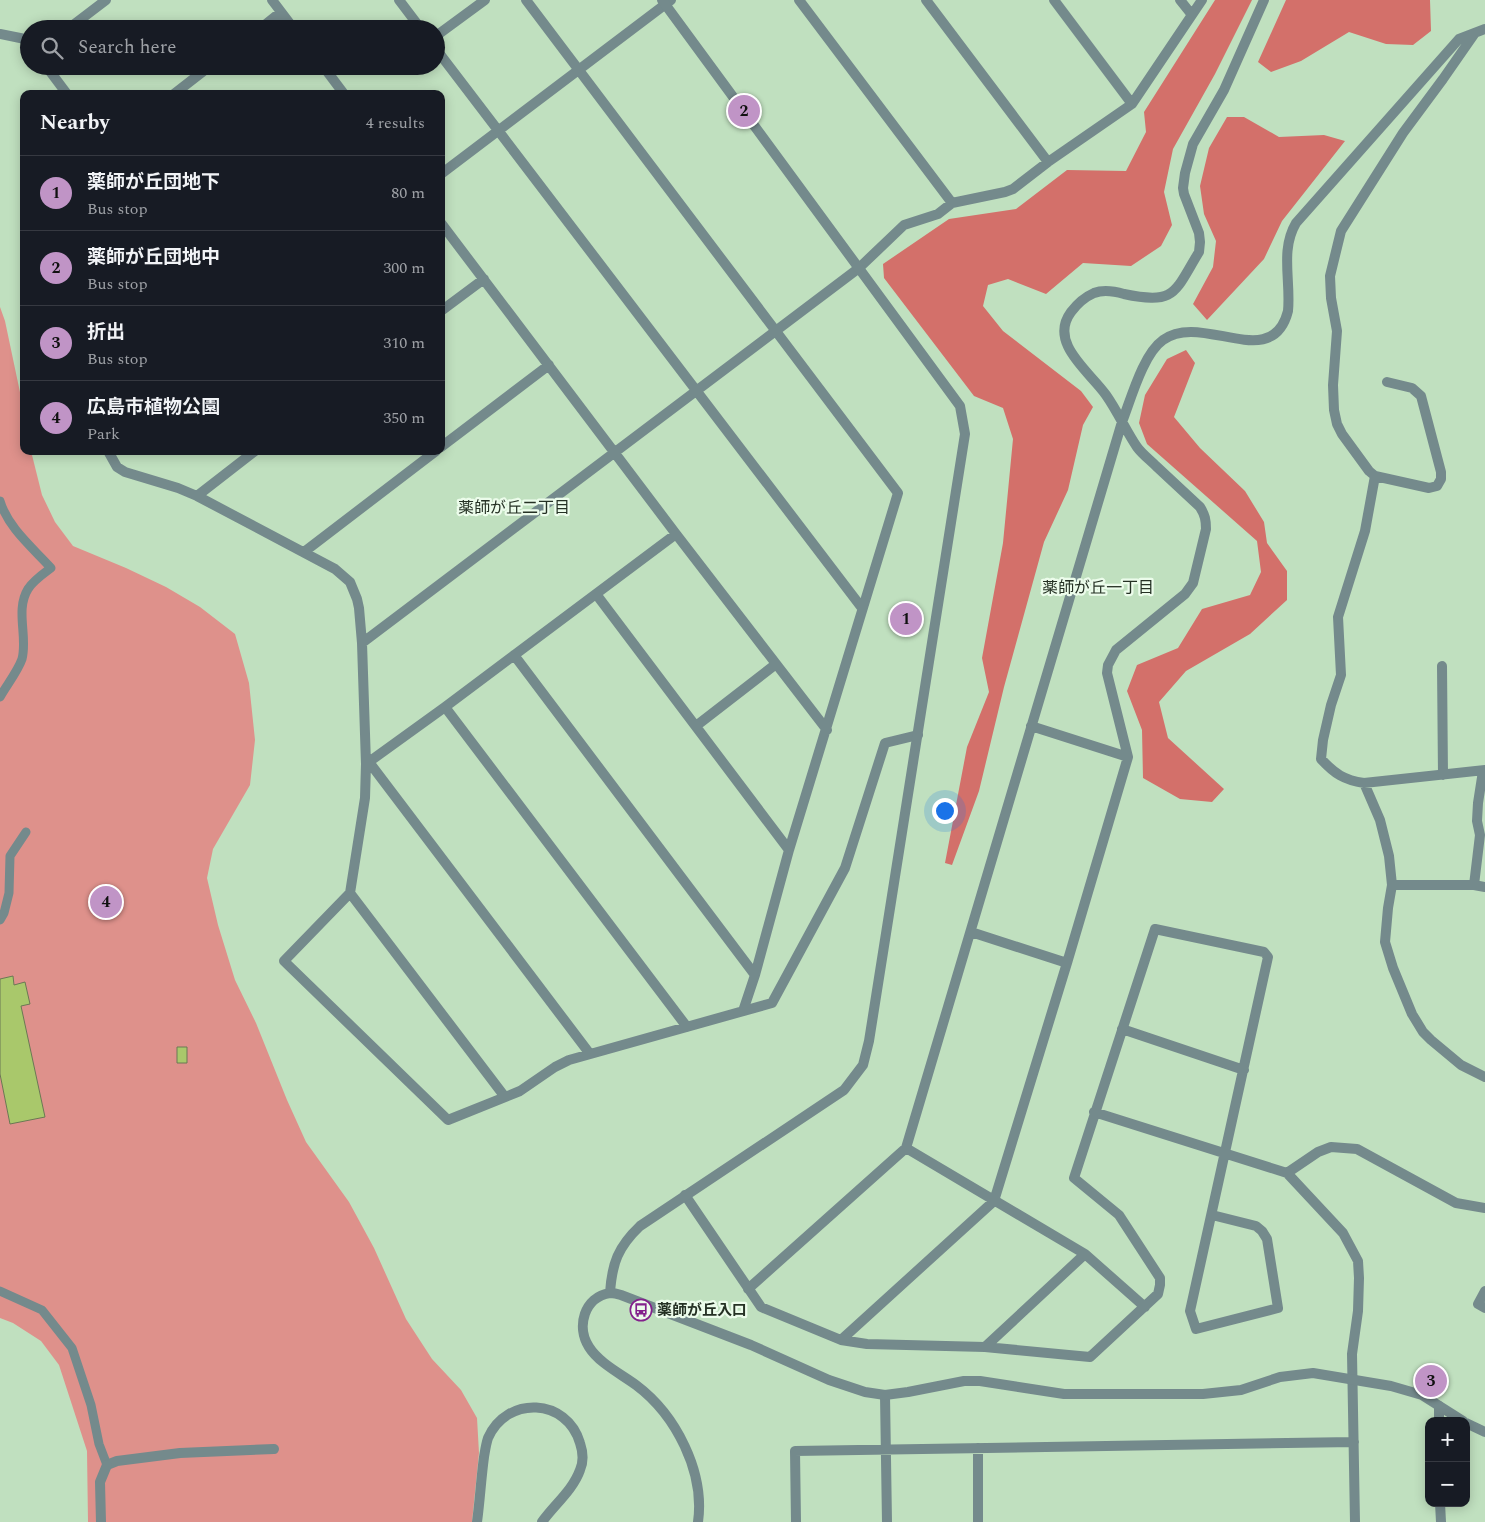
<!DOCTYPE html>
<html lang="en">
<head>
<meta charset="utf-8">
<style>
  :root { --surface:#171b24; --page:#20242c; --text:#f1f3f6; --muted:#9ea1a6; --line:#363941; --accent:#c094c6 }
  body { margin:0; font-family:Spectral,"Noto Sans JP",serif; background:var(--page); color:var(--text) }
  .controls { position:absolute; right:15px; bottom:15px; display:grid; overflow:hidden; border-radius:10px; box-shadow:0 2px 12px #0003 }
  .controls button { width:45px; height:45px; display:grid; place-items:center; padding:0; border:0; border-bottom:1px solid var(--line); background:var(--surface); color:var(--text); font:25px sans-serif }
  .you { position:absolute; left:944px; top:810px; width:18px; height:18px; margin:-12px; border:4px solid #fff; border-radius:50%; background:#1a73e8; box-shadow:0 0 0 8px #1a73e833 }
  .badge { display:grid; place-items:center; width:32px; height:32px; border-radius:50%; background:var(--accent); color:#111; font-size:16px; font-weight:700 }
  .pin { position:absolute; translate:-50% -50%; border:2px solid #fff; box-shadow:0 1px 5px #0006 }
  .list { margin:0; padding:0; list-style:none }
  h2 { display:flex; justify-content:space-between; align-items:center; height:65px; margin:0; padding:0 20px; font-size:21px }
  h2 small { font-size:16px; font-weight:400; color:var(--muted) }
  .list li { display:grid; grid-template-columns:32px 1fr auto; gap:15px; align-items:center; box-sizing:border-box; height:75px; padding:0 20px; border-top:1px solid var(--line) }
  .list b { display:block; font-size:19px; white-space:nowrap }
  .list p { margin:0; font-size:16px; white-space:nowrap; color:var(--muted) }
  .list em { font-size:16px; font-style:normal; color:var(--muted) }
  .icon { flex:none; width:28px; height:28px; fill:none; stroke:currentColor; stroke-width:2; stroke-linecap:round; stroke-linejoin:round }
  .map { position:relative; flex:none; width:1485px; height:1522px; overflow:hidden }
  .search { position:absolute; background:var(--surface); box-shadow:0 2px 12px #0003; left:20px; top:20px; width:425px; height:55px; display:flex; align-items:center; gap:12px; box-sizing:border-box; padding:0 18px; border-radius:28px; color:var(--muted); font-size:19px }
  .panel { position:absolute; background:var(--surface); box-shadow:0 2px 12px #0003; left:20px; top:90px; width:425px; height:365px; border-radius:10px }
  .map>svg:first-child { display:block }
</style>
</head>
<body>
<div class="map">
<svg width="1485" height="1522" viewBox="0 0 1485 1522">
  <rect width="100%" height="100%" fill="#c0e0bf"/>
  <!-- green -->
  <path fill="#de918b" d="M0 307 5 321 21 397V426L24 432V451H31L42 495 55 522 73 546 126 568 166 587 200 607 235 634 249 683 255 740 250 785 213 849 207 878 218 925 235 980 256 1023 287 1100 306 1142 349 1202 374 1248 406 1319 432 1359 461 1390 477 1418 479 1453 472 1522H88L87 1451 59 1365 41 1341 13 1323 0 1318Z"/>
  <!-- forest -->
  <path fill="#d3706a" d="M1215 0H1252L1215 74 1173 149 1164 192 1172 225 1161 246 1131 266 1083 263 1046 294 1008 279 988 285 983 306 1003 331 1081 391 1093 407 1083 425 1068 490 1044 542 1004 687 979 791 952 865 945 863 967 747 989 692 982 658 1003 543 1013 439 1003 408 974 396 884 278 883 264 949 219 1016 209 1067 170 1126 171 1146 132 1144 112Z
    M1286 0H1430L1431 31 1413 45 1386 44 1349 32 1301 61 1271 72 1258 62Z
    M1227 117H1244L1279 137 1324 135 1345 141 1282 221 1264 259 1207 320 1193 304 1213 267 1216 241 1204 214 1200 186 1209 148Z
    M1186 350 1195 363 1174 417 1200 448 1245 491 1264 522 1267 543 1287 571V600L1250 634 1186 671 1159 702 1168 738 1224 789 1212 802 1180 799 1143 778 1142 730 1127 691 1137 665 1178 648 1202 609 1250 595 1261 572 1257 541 1147 444 1139 423 1145 395 1167 359Z"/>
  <!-- building -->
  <path fill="#a9c86b" stroke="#6b7854" d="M13 976 14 985 25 982 30 1004 21 1006 45 1117 10 1124 0 1074V979Z
    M177 1047H187V1063H177Z"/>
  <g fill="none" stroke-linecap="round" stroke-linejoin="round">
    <!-- service -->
    <path stroke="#748a8c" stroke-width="9" d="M0 501C8 528 33 548 51 568 43 574 33 581 28 589 15 610 28 637 22 659 18 671 6 686 0 697
      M0 920 4 913 9 893 10 856 26 832
      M0 1291 42 1310 72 1348 91 1405 99 1444 107 1465"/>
    <!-- minor -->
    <path stroke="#748a8c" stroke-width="10" d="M272 0 294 29
      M399 0 421 29
      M526 0 898 493 789 850 755 975 743 1011
      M799 0 952 203
      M926 0 1048 162
      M1054 0 1132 104
      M1180 0 1192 15
      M68 29 106 0
      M260 29 281 12
      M0 34 25 39 29 44
      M436 36 485 0
      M436 49 862 608
      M46 66 67 94
      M323 66 344 94
      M174 94 210 66
      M441 174 671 0
      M441 223 676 534 827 730
      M441 311 484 279
      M1387 382 1412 388 1421 396 1441 472V479L1437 486 1429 488 1375 476 1369 471 1342 434 1337 424 1334 410 1333 385 1337 331 1331 298 1330 276 1341 231 1403 133 1443 79 1475 33
      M441 447 549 365
      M108 451 117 467 125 472 178 488 197 496 335 569 350 582 357 599 359 608 362 643 366 764
      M1375 476 1365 531 1338 617 1341 675 1331 705 1323 740 1321 759C1335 774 1344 780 1364 783L1485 770
      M197 496 255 451
      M676 534 445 707 366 764 365 798 350 893 284 961 448 1120 520 1091 555 1067 569 1060 772 1003 845 868 885 743 918 735
      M304 552 436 451
      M596 594 789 850
      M362 643 859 268 904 225 938 214 952 203 1005 192 1013 189 1048 162 1132 104 1202 0
      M514 655 755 975
      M1442 666 1443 775
      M445 707 687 1027
      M696 726 776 664
      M1031 726 1128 757
      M369 762 590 1054
      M1364 783 1380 820 1389 856 1392 885 1388 908 1385 942 1393 968 1412 1014 1423 1032 1431 1040 1461 1065 1485 1077
      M1392 885H1474L1485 887
      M1474 885 1480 835 1477 821 1478 803 1483 771
      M350 893 505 1097
      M971 932 1067 963
      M1122 1029 1244 1070
      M1094 1112 1287 1173 1343 1233 1358 1261 1359 1278 1358 1311 1352 1354 1355 1522
      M906 1148 1122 422C1131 399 1143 354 1163 340 1202 311 1272 374 1288 311 1291 281 1280 250 1296 223L1459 39 1485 29
      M1287 1173 1318 1152 1331 1147 1357 1149 1456 1203 1485 1208
      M685 1195 761 1307 841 1340 867 1344 985 1347 1090 1357 1158 1294 1160 1285V1278L1119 1215 1074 1178 1155 929 1264 952 1268 957 1190 1311 1196 1329 1278 1308 1267 1239 1262 1231 1256 1226 1212 1215
      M748 1289 906 1148 1085 1254 1145 1307
      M1485 1291 1478 1304 1485 1308
      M841 1340 994 1201 1067 963 1128 757 1107 673 1108 665 1116 650 1185 594 1193 583 1206 529C1206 520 1205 515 1200 507 1186 494 1171 480 1156 466 1150 460 1142 454 1137 447 1126 431 1118 412 1106 395 1090 372 1048 343 1071 312 1077 304 1085 297 1094 293 1104 289 1114 291 1124 294 1176 305 1174 293 1199 252L1200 242 1199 233 1184 194 1183 188 1185 173 1193 144 1224 90 1264 0
      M985 1347 1085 1254
      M885 1395 887 1522
      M1439 1406V1421
      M978 1448V1522
      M107 1465 117 1461 180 1453 274 1449
      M1440 1503 1441 1522
      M796 1522 795 1451 1354 1442"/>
    <!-- tertiary -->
    <path stroke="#748a8c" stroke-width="10" d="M610 1293C612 1263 618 1247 640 1226L844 1090 863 1065 869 1041 965 434 960 406 662 0
      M1466 1423 1485 1432
      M101 1522 100 1482 107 1465
      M477 1522C480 1500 481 1479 484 1457 485 1451 486 1444 488 1438 507 1395 567 1398 580 1443 583 1452 584 1461 580 1470 573 1490 554 1505 542 1522
      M698 1522C705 1472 676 1415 636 1385 621 1374 599 1363 589 1347 576 1327 584 1297 610 1293 613 1293 618 1294 621 1295L751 1345 829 1380 865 1392 885 1395 908 1392 964 1381H980L1064 1394H1203L1241 1390 1280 1377 1313 1373 1391 1386 1422 1395 1463 1421"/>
  </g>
  <!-- icons -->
  <defs>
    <g id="bus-ring" transform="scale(1.125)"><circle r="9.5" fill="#ecfceb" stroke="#83218c" stroke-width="1.5"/><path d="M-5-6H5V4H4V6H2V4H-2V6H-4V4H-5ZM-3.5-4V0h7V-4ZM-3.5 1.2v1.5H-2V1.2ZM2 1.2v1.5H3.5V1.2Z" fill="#83218c"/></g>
  </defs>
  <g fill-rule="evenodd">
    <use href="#bus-ring" x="641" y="1310"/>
  </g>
  <g text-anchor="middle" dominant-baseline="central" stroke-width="4.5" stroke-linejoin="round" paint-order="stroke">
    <!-- poi labels -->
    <g font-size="15" font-weight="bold" fill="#253124" stroke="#ecfceb" text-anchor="start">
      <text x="657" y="1310">薬師が丘入口</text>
    </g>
    <!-- neighbourhood labels -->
    <g font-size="16" fill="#253124" stroke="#ecfceb">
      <text x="514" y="508">薬師が丘二丁目</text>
      <text x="1098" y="588">薬師が丘一丁目</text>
    </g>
  </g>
</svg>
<div class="controls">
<button>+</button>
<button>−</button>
</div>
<div class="you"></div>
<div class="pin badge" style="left:906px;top:619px">1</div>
<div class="pin badge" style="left:744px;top:111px">2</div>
<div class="pin badge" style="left:1431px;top:1381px">3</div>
<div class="pin badge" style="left:106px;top:902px">4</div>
<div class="search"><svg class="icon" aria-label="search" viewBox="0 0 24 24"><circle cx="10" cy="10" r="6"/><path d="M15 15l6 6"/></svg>Search here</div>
<section class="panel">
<h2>Nearby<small>4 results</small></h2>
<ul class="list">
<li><span class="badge">1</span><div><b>薬師が丘団地下</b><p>Bus stop</p></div><em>80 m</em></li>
<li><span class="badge">2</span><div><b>薬師が丘団地中</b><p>Bus stop</p></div><em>300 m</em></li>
<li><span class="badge">3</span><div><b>折出</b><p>Bus stop</p></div><em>310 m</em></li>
<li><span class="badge">4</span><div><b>広島市植物公園</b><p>Park</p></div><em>350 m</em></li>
</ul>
</section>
</div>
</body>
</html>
